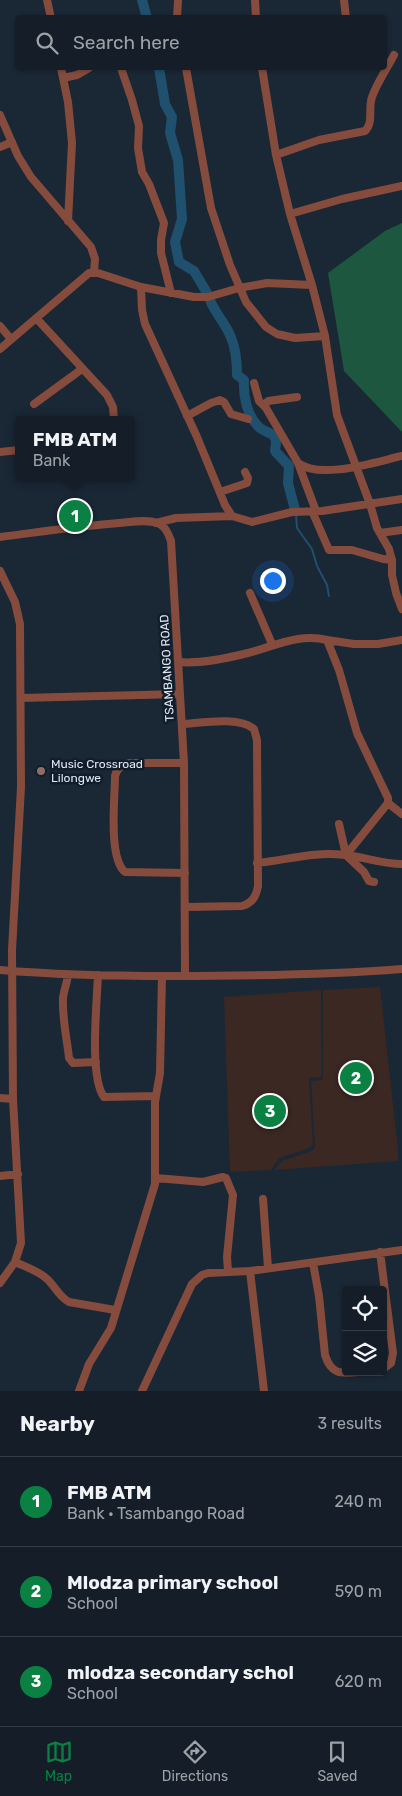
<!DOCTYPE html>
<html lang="en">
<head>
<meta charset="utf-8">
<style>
  :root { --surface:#141d28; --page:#212a34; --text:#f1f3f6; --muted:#9da2a8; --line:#333b45; --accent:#0b8043 }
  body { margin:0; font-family:Rubik,sans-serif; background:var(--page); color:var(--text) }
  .controls { position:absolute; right:15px; bottom:15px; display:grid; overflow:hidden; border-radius:5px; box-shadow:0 1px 4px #0004 }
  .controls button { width:45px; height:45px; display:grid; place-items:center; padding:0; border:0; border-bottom:1px solid var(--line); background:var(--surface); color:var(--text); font:25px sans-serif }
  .you { position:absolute; left:272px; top:580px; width:18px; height:18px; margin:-12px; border:4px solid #fff; border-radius:50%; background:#1a73e8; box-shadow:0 0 0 8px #1a73e833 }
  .badge { display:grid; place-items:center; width:32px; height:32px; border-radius:50%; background:var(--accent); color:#fff; font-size:16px; font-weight:700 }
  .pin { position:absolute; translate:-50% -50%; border:2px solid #fff; box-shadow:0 1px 5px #0006 }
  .popup { position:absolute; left:15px; top:416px; width:120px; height:65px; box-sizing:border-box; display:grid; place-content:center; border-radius:5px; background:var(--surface); filter:drop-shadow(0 1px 4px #0005); font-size:16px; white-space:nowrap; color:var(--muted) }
  .popup b { font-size:19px; color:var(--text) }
  .popup::after { content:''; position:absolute; left:50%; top:100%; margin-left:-10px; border:10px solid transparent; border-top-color:var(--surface) }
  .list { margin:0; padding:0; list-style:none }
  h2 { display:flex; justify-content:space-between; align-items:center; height:65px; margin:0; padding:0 20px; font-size:21px }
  h2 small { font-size:16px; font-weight:400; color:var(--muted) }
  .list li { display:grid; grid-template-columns:32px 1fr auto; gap:15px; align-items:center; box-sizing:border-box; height:90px; padding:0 20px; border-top:1px solid var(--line) }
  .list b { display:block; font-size:19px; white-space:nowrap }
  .list p { margin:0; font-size:16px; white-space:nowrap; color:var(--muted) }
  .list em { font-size:16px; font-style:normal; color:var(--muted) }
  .icon { flex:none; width:28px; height:28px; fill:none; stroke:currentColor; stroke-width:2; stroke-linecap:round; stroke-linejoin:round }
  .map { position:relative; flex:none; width:402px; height:1391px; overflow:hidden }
  .search { position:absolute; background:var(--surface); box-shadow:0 1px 4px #0004; left:15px; right:15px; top:15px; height:55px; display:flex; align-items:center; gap:12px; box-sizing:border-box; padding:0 18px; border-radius:5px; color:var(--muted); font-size:19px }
  .sheet { height:335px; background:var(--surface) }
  nav { display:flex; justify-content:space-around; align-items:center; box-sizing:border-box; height:70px; border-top:1px solid var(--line); background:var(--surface); font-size:14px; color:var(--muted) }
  nav a { display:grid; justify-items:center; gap:2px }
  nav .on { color:var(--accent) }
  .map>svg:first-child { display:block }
</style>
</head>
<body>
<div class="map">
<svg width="402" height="1391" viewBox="0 0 402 1391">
  <rect width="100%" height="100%" fill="#1a2735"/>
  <!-- education -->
  <path fill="#3b2823" d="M380 987 398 1150V1161L274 1170 282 1161 309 1152 315 1148 311 1081 321 1080 323 1077V990Z
    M321 990 322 1077 309 1078 313 1145 307 1149 279 1158 271 1170 230 1172 224 997Z"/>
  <!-- forest -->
  <path fill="#1e573f" d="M402 223V432L344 371 328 273 385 231Z"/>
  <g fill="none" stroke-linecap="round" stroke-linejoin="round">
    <!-- stream -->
    <path stroke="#1f506e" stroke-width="2" d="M296 515 297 528 312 549 317 566 327 585 329 596"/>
    <!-- river -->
    <path stroke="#1f506e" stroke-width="10" d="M142 0 147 18
      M159 68 165 104 172 117 170 133 178 160 182 219 175 242 179 262 194 271 207 293
      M210 300C215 313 225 323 230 335 236 348 237 362 237 375L244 380C243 396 247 417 260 428 266 433 276 432 276 443 276 445 275 448 275 451L289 466 288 483 295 510"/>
    <!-- minor -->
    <path stroke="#854c3d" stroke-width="8" d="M47 0 51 18
      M255 0 256 18
      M344 0 346 18
      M177 18 178 0
      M61 68 68 102 72 143 68 221
      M121 68 132 100 139 126 138 148 142 172 149 184 164 223 161 240V253L171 293
      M186 68 211 208 230 265 246 302 266 327 277 334 295 338 325 336
      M262 68 276 155 290 214 312 285 325 336 337 415 370 504 377 528 389 549 392 560V575L396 593 402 609
      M63 78 77 75 89 68
      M0 115 18 156 31 177 91 247 95 259 94 272
      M0 147 12 142
      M276 155 319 140 365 131C373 124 369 111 371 101 373 89 388 67 394 55
      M290 214 342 199 402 186
      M141 287 142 310 145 324 197 437 225 505 232 516
      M37 319 107 395 113 407 114 420
      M0 326 11 339
      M0 349 89 273H98L141 287 194 297H208L239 288 267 283 312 285
      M254 383 259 401 266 408 298 463 316 511
      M34 404 82 369
      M266 408 265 404 268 401 297 397
      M187 416 211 403 220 400 224 402 231 414 248 419
      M0 452 19 450
      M298 463C320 480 375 462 402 456
      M220 492 247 483 248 478 245 472
      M312 511 329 550H352L383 559 392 560
      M156 523 176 518 232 516 252 522 292 512 322 511 402 499
      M380 533 402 530
      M0 537C40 532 79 526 119 523 131 522 146 519 158 523 165 526 168 533 171 541L184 763 185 976
      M0 571 15 602 20 624 21 787 12 950 13 1099 21 1243 15 1262 0 1283
      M250 593 272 644
      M327 640 354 644H378L402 640
      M179 662C200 664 228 658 248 653 275 646 299 633 327 640L339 670 357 733 388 798V803L346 855
      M21 698 180 694
      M182 724C201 723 239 716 254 729L257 740 258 886C256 897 252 903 242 906L186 907
      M184 763H130C122 764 117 768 115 776 115 798 108 858 125 872L185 873
      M388 803 402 814
      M339 824 346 855 364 872 369 881 374 882
      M257 863C287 860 315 851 345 855 365 857 382 864 402 864
      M0 970C57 975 114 976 171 976 248 976 325 975 402 969
      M68 975C67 983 64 990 63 998 62 1018 67 1039 69 1058L73 1063 96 1062
      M98 975C97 1002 89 1077 104 1097L156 1096
      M0 1098 13 1099
      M0 1176 18 1174
      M156 1178 203 1182 223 1177 226 1178 233 1195 227 1257 228 1271
      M263 1199 268 1268
      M380 1252 393 1353 391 1363 383 1369
      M15 1262C26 1267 39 1271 47 1279 55 1286 59 1297 69 1302L115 1310
      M313 1263 319 1296 325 1355C331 1374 340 1374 358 1372
      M250 1271 264 1391
      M79 1391 89 1364 111 1328 155 1184V1102L160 1073 162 976
      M142 1391 192 1284 202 1275 208 1273 250 1271 402 1250"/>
  </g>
  <!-- markers -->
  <circle fill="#8d6e63" stroke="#111d2b" stroke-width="2" cx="41" cy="771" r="5"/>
  <g text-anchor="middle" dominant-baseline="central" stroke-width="5" stroke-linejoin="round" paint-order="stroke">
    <!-- street labels -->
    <g font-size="12" fill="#e0e8f2" stroke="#111d2b">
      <text transform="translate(167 668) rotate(-93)">TSAMBANGO ROAD</text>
    </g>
    <!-- poi labels -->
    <g font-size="12" fill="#e0e8f2" stroke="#111d2b" text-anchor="start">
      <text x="51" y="764">Music Crossroad<tspan x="51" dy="14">Lilongwe</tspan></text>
    </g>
  </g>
</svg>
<div class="controls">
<button><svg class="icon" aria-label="locate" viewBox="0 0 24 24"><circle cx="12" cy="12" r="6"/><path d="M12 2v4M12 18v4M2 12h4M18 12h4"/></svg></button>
<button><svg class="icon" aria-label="layers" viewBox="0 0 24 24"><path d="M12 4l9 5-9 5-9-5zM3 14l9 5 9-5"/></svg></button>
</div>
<div class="you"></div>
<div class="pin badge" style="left:75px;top:516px">1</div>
<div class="popup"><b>FMB ATM</b>Bank</div>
<div class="pin badge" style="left:356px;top:1078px">2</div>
<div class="pin badge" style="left:270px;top:1111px">3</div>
<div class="search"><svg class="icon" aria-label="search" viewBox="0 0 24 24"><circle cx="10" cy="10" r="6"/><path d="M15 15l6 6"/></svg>Search here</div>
</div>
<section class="sheet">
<h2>Nearby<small>3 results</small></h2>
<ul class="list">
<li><span class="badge">1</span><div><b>FMB ATM</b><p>Bank · Tsambango Road</p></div><em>240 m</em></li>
<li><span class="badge">2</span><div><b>Mlodza primary school</b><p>School</p></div><em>590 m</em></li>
<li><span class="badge">3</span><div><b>mlodza secondary schol</b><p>School</p></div><em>620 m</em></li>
</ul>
</section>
<nav>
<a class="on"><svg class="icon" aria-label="map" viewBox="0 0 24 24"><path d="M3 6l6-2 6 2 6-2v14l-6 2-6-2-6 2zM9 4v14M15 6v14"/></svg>Map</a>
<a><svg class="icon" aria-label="directions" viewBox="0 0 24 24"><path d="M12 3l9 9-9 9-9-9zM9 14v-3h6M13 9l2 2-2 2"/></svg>Directions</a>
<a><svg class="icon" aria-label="saved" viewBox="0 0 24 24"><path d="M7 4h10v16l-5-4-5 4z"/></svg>Saved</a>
</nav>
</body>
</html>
